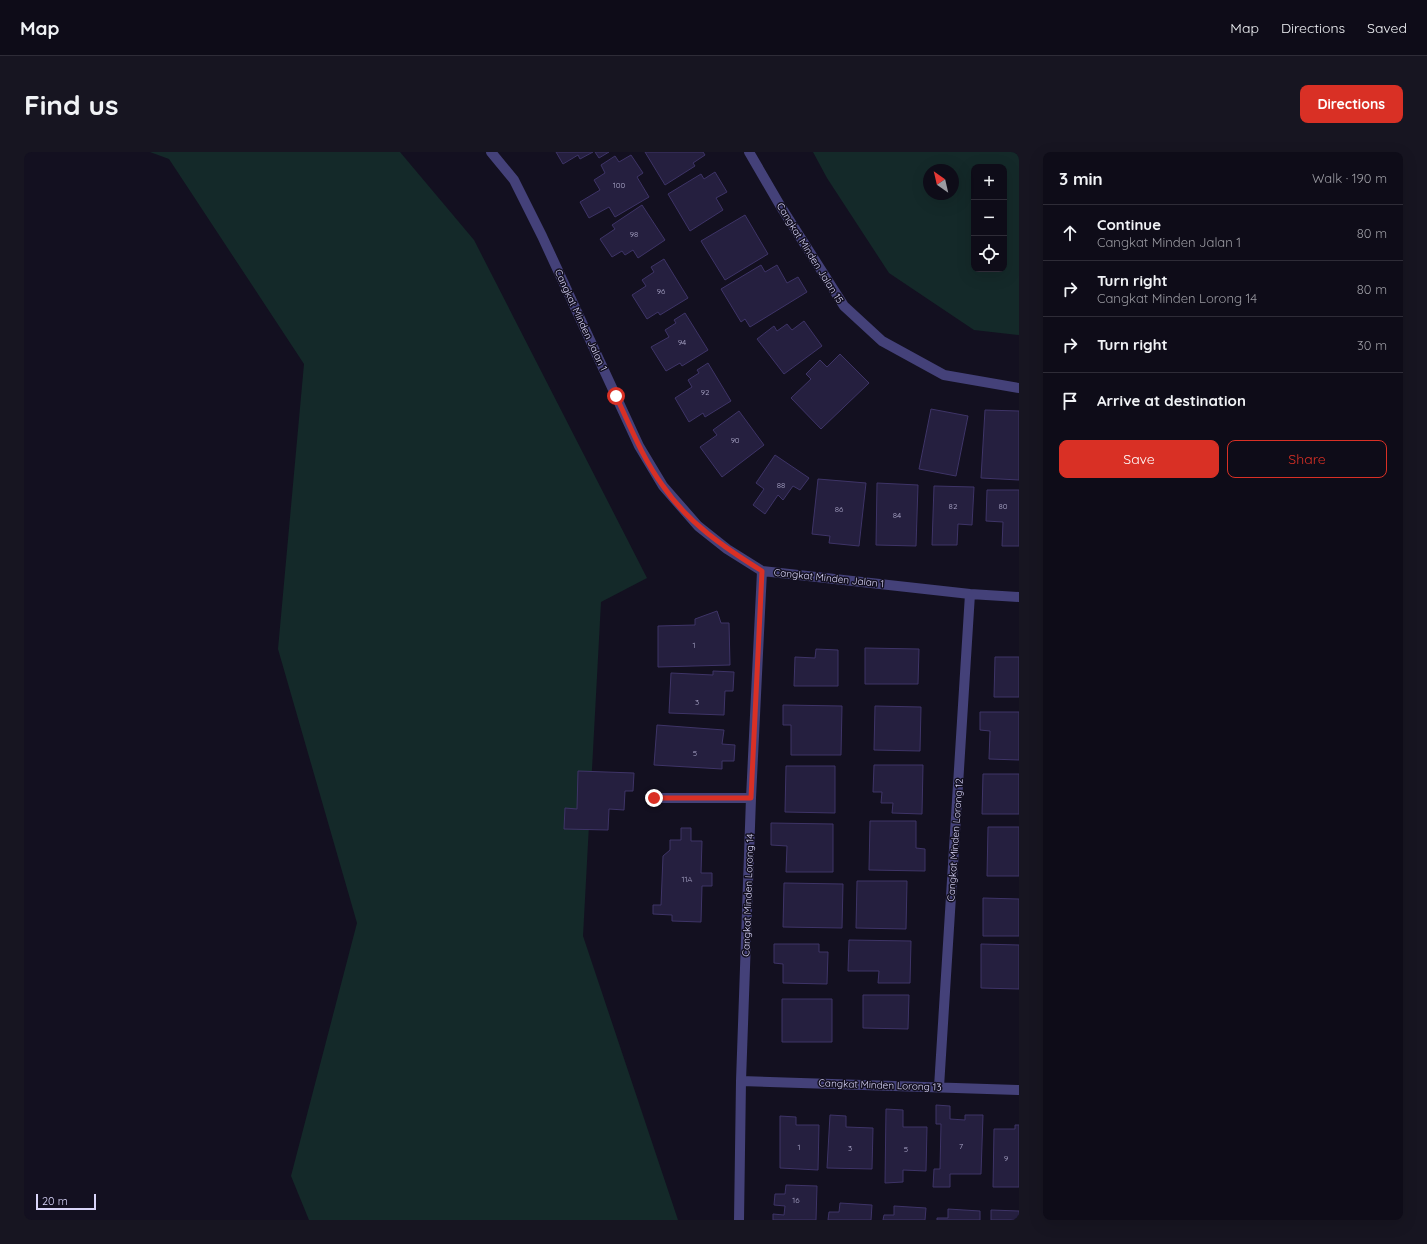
<!DOCTYPE html>
<html lang="en">
<head>
<meta charset="utf-8">
<style>
  :root { --surface:#0e0c18; --page:#171521; --text:#f1f3f6; --muted:#9b9ba2; --line:#2e2c37; --accent:#d93025 }
  body { margin:0; font-family:Quicksand,sans-serif; background:var(--page); color:var(--text) }
  .controls { position:absolute; right:12px; top:12px; display:grid; overflow:hidden; border-radius:8px; box-shadow:0 4px 16px #0002 }
  .controls button { width:36px; height:36px; display:grid; place-items:center; padding:0; border:0; border-bottom:1px solid var(--line); background:var(--surface); color:var(--text); font:20px sans-serif }
  .compass { position:absolute; left:899px; top:12px; width:36px; height:36px; border-radius:50%; background:var(--surface); box-shadow:0 4px 16px #0002; rotate:326deg }
  .scale { position:absolute; left:12px; bottom:10px; width:60px; box-sizing:border-box; padding-left:4px; border:2px solid #d9d5f9; border-top:0; font-size:11px; line-height:14px; white-space:nowrap; color:#d9d5f9; -webkit-text-stroke:3px #131020; paint-order:stroke }
  .stop { position:absolute; width:12px; height:12px; margin:-9px; border:3px solid #d93025; border-radius:50%; background:#fff }
  .stop.end { background:#d93025; border-color:#fff; box-shadow:0 1px 4px #0008 }
  .list { margin:0; padding:0; list-style:none }
  h2 { display:flex; justify-content:space-between; align-items:center; height:52px; margin:0; padding:0 16px; font-size:17px }
  h2 small { font-size:13px; font-weight:400; color:var(--muted) }
  .list li { display:grid; grid-template-columns:26px 1fr auto; gap:12px; align-items:center; box-sizing:border-box; height:56px; padding:0 16px; border-top:1px solid var(--line) }
  .list b { display:block; font-size:15px; white-space:nowrap }
  .list p { margin:0; font-size:13px; white-space:nowrap; color:var(--muted) }
  .list em { font-size:13px; font-style:normal; color:var(--muted) }
  .actions { display:flex; gap:8px; padding:12px 16px }
  .actions a { flex:1; padding:9px 0; border:1px solid var(--accent); border-radius:8px; text-align:center; font-size:14px; color:var(--accent) }
  .actions .main { background:var(--accent); color:#fff }
  .icon { flex:none; width:22px; height:22px; fill:none; stroke:currentColor; stroke-width:2; stroke-linecap:round; stroke-linejoin:round }
  .map { position:relative; flex:none; width:995px; height:1068px; overflow:hidden; border-radius:8px }
  header { display:flex; align-items:center; gap:24px; box-sizing:border-box; height:56px; padding:0 20px; background:var(--surface); border-bottom:1px solid var(--line) }
  header strong { font-size:19px }
  nav { display:flex; gap:22px; margin-inline-start:auto; font-size:14px }
  .intro { display:flex; align-items:center; justify-content:space-between; box-sizing:border-box; height:96px; padding:0 24px }
  h1 { margin:0; font-size:28px }
  .button { padding:10px 18px; border-radius:8px; background:var(--accent); color:#fff; font-size:14px; font-weight:700 }
  main { display:flex; gap:24px; padding:0 24px }
  aside { flex:1; background:var(--surface); border-radius:8px; box-shadow:0 4px 16px #0002 }
  .map>svg:first-child { display:block }
</style>
</head>
<body>
<header>
<strong>Map</strong>
<nav><a>Map</a><a>Directions</a><a>Saved</a></nav>
</header>
<div class="intro"><h1>Find us</h1><a class="button">Directions</a></div>
<main>
<div class="map">
<svg width="995" height="1068" viewBox="0 0 995 1068">
  <rect width="100%" height="100%" fill="#131020"/>
  <!-- green -->
  <path fill="#142929" fill-rule="evenodd" d="M126 0H376L450 88 623 426 577 450 559 784 654 1068H285L267 1024 333 771 254 497 280 212 145 7Z
    M789 0H995V183L950 178 865 121 803 26ZM950 15H980V117H950ZM905 18H929V42H905Z"/>
  <!-- building -->
  <path fill="#251f3f" stroke="#3e3467" d="M532 0H569L556 7 554 3 539 12Z
    M571 0H585L575 6Z
    M621 0H679L681 3 669 11 671 14 641 33Z
    M607 3 619 21 613 25 625 45 591 65 585 55 565 66 556 50 576 38 570 28 581 21 577 13 591 4 595 10Z
    M691 20 703 40 692 46 699 58 666 79 644 42 677 22 680 27Z
    M618 53 641 88 614 106 609 98 601 103 598 99 588 105 576 87 591 77 588 73Z
    M721 63 744 102 701 128 677 89Z
    M640 107 664 146 636 163 634 160 623 167 608 143 622 134 618 128 630 120 627 115Z
    M737 113 741 120 753 113 763 131 774 125 783 140 726 175 721 167 717 170 697 137Z
    M661 161 684 198 658 214 656 211 642 219 627 195 645 185 641 178 652 171 650 168Z
    M780 169 798 194 760 222 733 187 750 174 753 179 763 172 768 178Z
    M816 202 845 231 797 277 767 246 787 227 782 222 796 208 803 215Z
    M684 211 707 249 681 265 679 261 665 270 651 246 668 235 664 228 675 221 673 218Z
    M907 257 944 264 932 324 895 317Z
    M961 258 995 259V328L957 326Z
    M715 259 740 293 698 325 676 295 693 283 689 278Z
    M751 303 785 326 776 338 769 334 759 348 754 343 741 362 729 353 740 337 732 331Z
    M794 327 842 331 835 394 805 391 806 384 788 382Z
    M853 331 894 333 892 394 852 393Z
    M910 334 950 335 948 373 934 372 933 393H908Z
    M963 338H995V394H978L979 370 962 369Z
    M693 459 697 471H705L706 513 634 515V474L671 473V467Z
    M841 496 895 497 894 532H841Z
    M792 497 814 498V534H770L771 505 791 506Z
    M971 505H995V545H970Z
    M689 519 710 520 709 539H701L700 563 645 561 647 521 689 523Z
    M759 553 818 554 817 603H767V573H759Z
    M851 554 897 555 896 599 850 598Z
    M956 560H995V608L965 607 966 579 956 578Z
    M633 573 700 578 698 592 711 593 710 609H698V617L630 613Z
    M850 613H899L898 662 868 661 869 651H857L858 640H849Z
    M762 614H811V661L761 660Z
    M554 619 610 621 609 639H601L600 658 585 657 584 678 540 677 541 656 553 657Z
    M959 622H995V662H958Z
    M846 669H892V696L901 697V719L845 718Z
    M747 671 809 672V720H762L763 694 747 693Z
    M964 675H995V724H963Z
    M657 676H667V689H678L677 721H688V734H678L677 770 648 769V763L629 762V753H637L639 704 646 698V688H657Z
    M833 729H883L882 777 832 776Z
    M760 731 819 732 818 776 759 775Z
    M959 746 995 747V784H959Z
    M825 788 887 789 886 831H854L855 819H824Z
    M750 792H795V800H804L803 832 759 831V812L750 811Z
    M957 792 995 793V837L957 836Z
    M839 843H885L884 877 839 876Z
    M758 847H808V890H758Z
    M912 953 926 954V967L941 968V963H959L957 1022H926V1035H909L910 1017H916L917 972H912Z
    M862 957 879 958V975H903L902 1019 879 1018V1030L861 1031Z
    M806 963 822 964V975L849 976 848 1017 803 1016Z
    M756 964 772 965V973H795L794 1018 756 1016Z
    M991 973H995V1035H969L970 977H991Z
    M762 1033 793 1034 792 1068H749V1062L760 1063 761 1054 750 1053 751 1042H761Z
    M816 1051 848 1053 847 1068H804L805 1060H815Z
    M870 1054 902 1056 901 1068H859L860 1063H870Z
    M924 1057 956 1059V1068H913V1066H924Z
    M967 1058 995 1059V1068H967Z"/>
  <g fill="none" stroke-linecap="round" stroke-linejoin="round">
    <!-- minor -->
    <path stroke="#444179" stroke-width="10" d="M467 0 490 28 518 84 615 294 639 334 674 374 703 397 738 419 946 442 995 445
      M725 0 757 55 820 154 858 189 920 223 995 236
      M630 646H727
      M717 929 995 938
      M915 935 946 442
      M715 1068 717 929 727 646 738 419"/>
  </g>
  <g fill="none" stroke-linecap="round" stroke-linejoin="round">
    <!-- route -->
    <path stroke="#d93025" stroke-width="5" d="M592 244C606 274 619 307 639 334 664 371 701 396 738 419L727 646H630"/>
  </g>
  <g text-anchor="middle" dominant-baseline="central" stroke-width="3" stroke-linejoin="round" paint-order="stroke">
    <!-- number labels -->
    <g font-size="8" fill="#aca8ca">
      <text x="595" y="33">100</text>
      <text x="610" y="82">98</text>
      <text x="637" y="139">96</text>
      <text x="658" y="190">94</text>
      <text x="681" y="240">92</text>
      <text x="711" y="288">90</text>
      <text x="757" y="333">88</text>
      <text x="929" y="354">82</text>
      <text x="979" y="354">80</text>
      <text x="815" y="357">86</text>
      <text x="873" y="363">84</text>
      <text x="670" y="493">1</text>
      <text x="673" y="550">3</text>
      <text x="671" y="601">5</text>
      <text x="663" y="727">11A</text>
      <text x="937" y="994">7</text>
      <text x="775" y="995">1</text>
      <text x="826" y="996">3</text>
      <text x="882" y="997">5</text>
      <text x="982" y="1006">9</text>
      <text x="772" y="1048">16</text>
    </g>
    <!-- street labels -->
    <g font-size="10" fill="#d9d5f9" stroke="#131020">
      <text transform="translate(786 101) rotate(58)">Cangkat Minden Jalan 15</text>
      <text transform="translate(557 168) rotate(65)">Cangkat Minden Jalan 1</text>
      <text transform="translate(805 426) rotate(6)">Cangkat Minden Jalan 1</text>
      <text transform="translate(931 688) rotate(-86)">Cangkat Minden Lorong 12</text>
      <text transform="translate(724 743) rotate(-88)">Cangkat Minden Lorong 14</text>
      <text transform="translate(856 933) rotate(2)">Cangkat Minden Lorong 13</text>
    </g>
  </g>
</svg>
<div class="controls">
<button>+</button>
<button>−</button>
<button><svg class="icon" aria-label="locate" viewBox="0 0 24 24"><circle cx="12" cy="12" r="6"/><path d="M12 2v4M12 18v4M2 12h4M18 12h4"/></svg></button>
</div>
<svg class="compass" viewBox="-18 -18 36 36"><path d="M0-13l5 13h-10z" fill="#e53935"/><path d="M0 13l5-13h-10z" fill="#9b9ba2"/></svg>
<div class="scale">20 m</div>
<div class="stop" style="left:592px;top:244px"></div>
<div class="stop end" style="left:630px;top:646px"></div>
</div>
<aside>
<h2>3 min<small>Walk · 190 m</small></h2>
<ul class="list">
<li><svg class="icon" aria-label="ahead" viewBox="0 0 24 24"><path d="M12 20V5M6 11l6-6 6 6"/></svg><div><b>Continue</b><p>Cangkat Minden Jalan 1</p></div><em>80 m</em></li>
<li><svg class="icon" aria-label="right" viewBox="0 0 24 24"><path d="M7 20v-9h11M14 6l5 5-5 5"/></svg><div><b>Turn right</b><p>Cangkat Minden Lorong 14</p></div><em>80 m</em></li>
<li><svg class="icon" aria-label="right" viewBox="0 0 24 24"><path d="M7 20v-9h11M14 6l5 5-5 5"/></svg><div><b>Turn right</b></div><em>30 m</em></li>
<li><svg class="icon" aria-label="arrive" viewBox="0 0 24 24"><path d="M6 21V4h12l-3 4 3 4H6"/></svg><div><b>Arrive at destination</b></div></li>
</ul>
<div class="actions"><a class="main">Save</a><a>Share</a></div>
</aside>
</main>
</body>
</html>
